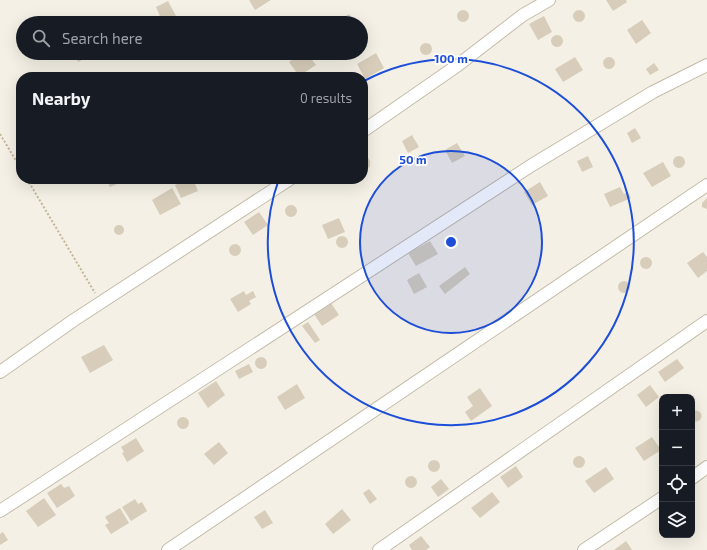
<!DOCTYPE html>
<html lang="en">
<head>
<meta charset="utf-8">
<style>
  :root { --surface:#171b24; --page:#242831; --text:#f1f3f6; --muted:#9ea1a6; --line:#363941 }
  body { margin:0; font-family:"Exo 2",sans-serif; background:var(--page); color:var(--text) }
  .controls { position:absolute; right:12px; bottom:12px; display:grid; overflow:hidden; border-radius:8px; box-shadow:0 4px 16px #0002 }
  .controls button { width:36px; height:36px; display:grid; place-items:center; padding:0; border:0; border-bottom:1px solid var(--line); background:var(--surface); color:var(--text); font:20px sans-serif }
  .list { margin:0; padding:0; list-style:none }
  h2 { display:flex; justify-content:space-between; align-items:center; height:52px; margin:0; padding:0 16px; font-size:17px }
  h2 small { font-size:13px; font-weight:400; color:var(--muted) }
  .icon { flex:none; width:22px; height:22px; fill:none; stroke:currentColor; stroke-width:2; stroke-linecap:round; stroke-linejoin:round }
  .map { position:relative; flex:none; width:707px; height:550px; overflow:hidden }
  .search { position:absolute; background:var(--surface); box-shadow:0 4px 16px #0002; left:16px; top:16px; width:352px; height:44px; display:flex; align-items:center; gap:10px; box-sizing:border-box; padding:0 14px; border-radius:22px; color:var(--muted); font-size:15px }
  .panel { position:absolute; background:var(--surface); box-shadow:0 4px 16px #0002; left:16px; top:72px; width:352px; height:112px; border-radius:16px }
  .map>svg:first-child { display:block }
</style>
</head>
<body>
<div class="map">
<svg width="707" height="550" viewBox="0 0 707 550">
  <rect width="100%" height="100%" fill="#f4f0e5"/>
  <!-- building -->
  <path fill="#d7cdba" d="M249 0H271L255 10Z
    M606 0H626L627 2 613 11Z
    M168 1 177 18 168 23H163L156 7Z
    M573 16a6 6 0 1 1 12 0a6 6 0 1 1-12 0Z
    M457 16a6 6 0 1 1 12 0a6 6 0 1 1-12 0Z
    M349 14 355 23H334Z
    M544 16 552 32 538 40 529 24Z
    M642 20 651 33 636 44 627 30Z
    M551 41a6 6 0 1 1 12 0a6 6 0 1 1-12 0Z
    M420 49a6 6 0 1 1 12 0a6 6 0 1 1-12 0Z
    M74 53H89L90 56 78 62Z
    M124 53H133V54L131 58 128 59 125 57Z
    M302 53H307L316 65 299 76 289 62Z
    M376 53 384 68 365 79 357 64Z
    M575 57 583 70 563 82 555 69Z
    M603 63a6 6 0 1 1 12 0a6 6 0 1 1-12 0Z
    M654 63 659 70 650 75 646 69Z
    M635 128 641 138 632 143 627 133Z
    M412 135 419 147 408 153 402 141Z
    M457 143 465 156 452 163 445 150Z
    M588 156 593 167 582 172 577 161Z
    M673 162a6 6 0 1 1 12 0a6 6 0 1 1-12 0Z
    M363 158H368L370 161V166L367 169H363Z
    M663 162 671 176 652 187 643 173Z
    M106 179H123L124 181 110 187Z
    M188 179H193L198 191 181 198 175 185Z
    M540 182 548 196 532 205 524 192Z
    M620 187 624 194 628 192 631 198 610 207 604 194Z
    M172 188 181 204 160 215 152 200Z
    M707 198V209L702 207V203Z
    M285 211a6 6 0 1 1 12 0a6 6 0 1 1-12 0Z
    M259 212 268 225 253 235 244 222Z
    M339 218 345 232 328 239 322 225Z
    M114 230a5 5 0 1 1 10 0a5 5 0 1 1-10 0Z
    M336 242a6 6 0 1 1 12 0a6 6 0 1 1-12 0Z
    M430 241 438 254 416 266 408 253Z
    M229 250a6 6 0 1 1 12 0a6 6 0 1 1-12 0Z
    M703 252 707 257V271L698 278 687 263Z
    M640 263a6 6 0 1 1 12 0a6 6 0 1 1-12 0Z
    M465 267 470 274 445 294 439 286Z
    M419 273 427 287 414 294 407 280Z
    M618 287a6 6 0 1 1 12 0a6 6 0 1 1-12 0Z
    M244 291 246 295 253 291 256 297 249 301 251 304 238 312 230 299Z
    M331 303 339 315 322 326 314 314Z
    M308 322 320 340 315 343 302 326Z
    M104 345 113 360 90 373 81 357Z
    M255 363a6 6 0 1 1 12 0a6 6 0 1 1-12 0Z
    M677 359 684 368 665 382 658 372Z
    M249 364 253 372 239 379 235 371Z
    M216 381 225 395 208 408 198 393Z
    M297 384 305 398 285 410 277 397Z
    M650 385 659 397 646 407 637 395Z
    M480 388 492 406 471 421 465 412 473 406 467 397Z
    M690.5 416a5.5 5.5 0 1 1 11 0a5.5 5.5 0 1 1-11 0Z
    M177 423a6 6 0 1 1 12 0a6 6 0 1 1-12 0Z
    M652 437 661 450 644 461 635 448Z
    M136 438 144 451 127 462 122 453 124 452 121 447Z
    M219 442 228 453 214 465 204 454Z
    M573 462a6 6 0 1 1 12 0a6 6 0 1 1-12 0Z
    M428 466a6 6 0 1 1 12 0a6 6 0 1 1-12 0Z
    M516 466 523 477 508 488 500 477Z
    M606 467 614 479 594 493 585 481Z
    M405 482a6 6 0 1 1 12 0a6 6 0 1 1-12 0Z
    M441 479 449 489 438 497 431 487Z
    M61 484 64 488 69 486 75 496 57 508 47 493Z
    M369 489 377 499 370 504 363 493Z
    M492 492 500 502 480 518 471 508Z
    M44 498 56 515 38 527 26 511Z
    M135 499 138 504 142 502 147 511 131 521 122 507Z
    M120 508 129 523 111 534 105 525 109 523 105 517Z
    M342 509 351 520 333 534 325 524Z
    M265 510 273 523 262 529 254 517Z
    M3 532 8 540 0 545V534Z
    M421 536 430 547 426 550H412L409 545Z
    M626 541 632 550H614Z"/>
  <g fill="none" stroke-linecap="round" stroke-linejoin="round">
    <!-- minor casing -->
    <g stroke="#c3bcaa" stroke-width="14">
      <path id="minor" d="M363 131 458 65 523 15 549 0
        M0 372 74 320 290 179
        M692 478 707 467
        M0 511 532 165 653 92 707 65
        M168 550 707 185
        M379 550 707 321
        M584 550 662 498"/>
    </g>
    <!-- path -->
    <path stroke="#c3b697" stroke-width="2" stroke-dasharray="2 2" stroke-linecap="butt" d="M0 134 21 169
      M27 179 95 293"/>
    <!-- minor -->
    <use href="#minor" stroke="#fff" stroke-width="12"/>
  </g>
  <!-- distance rings -->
  <circle cx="451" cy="242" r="91" fill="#1d4ed8" fill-opacity=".12"/>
  <g fill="none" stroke="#1d4ed8" stroke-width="2">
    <circle cx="451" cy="242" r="91"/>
    <path d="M364 81A183 183 0 1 1 279 179"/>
  </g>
  <circle cx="451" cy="242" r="6" fill="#1d4ed8" stroke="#fff" stroke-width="2"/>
  <g font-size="12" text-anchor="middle" font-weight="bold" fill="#1d4ed8" stroke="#fff" stroke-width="3.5" stroke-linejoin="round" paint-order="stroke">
    <text x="451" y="63">100 m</text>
    <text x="413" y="164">50 m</text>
  </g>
</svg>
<div class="controls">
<button>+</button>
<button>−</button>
<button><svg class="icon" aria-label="locate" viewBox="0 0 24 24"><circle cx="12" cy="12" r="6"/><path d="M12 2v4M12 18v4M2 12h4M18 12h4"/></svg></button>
<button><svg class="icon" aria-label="layers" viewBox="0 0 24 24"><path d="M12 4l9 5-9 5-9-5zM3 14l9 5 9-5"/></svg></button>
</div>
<div class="search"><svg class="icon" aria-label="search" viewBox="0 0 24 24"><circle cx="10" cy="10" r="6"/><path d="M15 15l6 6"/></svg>Search here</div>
<section class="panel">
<h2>Nearby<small>0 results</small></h2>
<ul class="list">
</ul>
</section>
</div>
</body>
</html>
